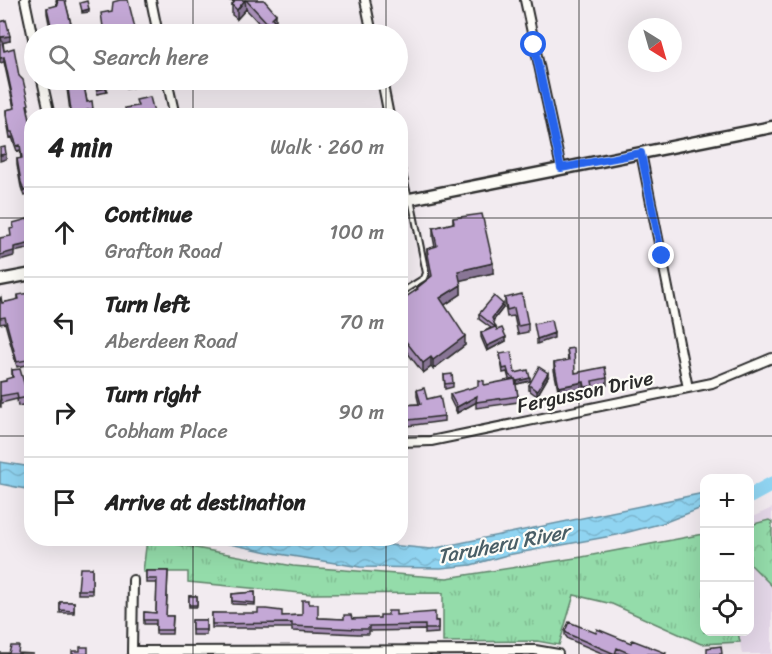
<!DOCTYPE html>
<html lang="en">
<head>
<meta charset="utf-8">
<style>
  :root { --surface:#fff; --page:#f6f6f6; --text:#222; --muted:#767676; --line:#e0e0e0 }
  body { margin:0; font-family:Sriracha,sans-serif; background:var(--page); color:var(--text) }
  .controls { position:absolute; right:18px; bottom:18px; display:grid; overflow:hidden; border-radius:12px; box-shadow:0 6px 24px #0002 }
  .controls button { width:54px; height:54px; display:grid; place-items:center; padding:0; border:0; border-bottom:2px solid var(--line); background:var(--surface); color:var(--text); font:30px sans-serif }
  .compass { position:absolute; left:628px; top:18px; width:54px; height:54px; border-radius:50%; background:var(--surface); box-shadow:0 6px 24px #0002; rotate:143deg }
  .stop { position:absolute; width:18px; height:18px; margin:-14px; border:4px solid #2563eb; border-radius:50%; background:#fff }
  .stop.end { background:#2563eb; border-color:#fff; box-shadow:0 2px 6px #0008 }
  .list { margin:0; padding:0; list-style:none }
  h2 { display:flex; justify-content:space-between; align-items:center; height:78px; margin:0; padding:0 24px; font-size:26px }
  h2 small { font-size:20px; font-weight:400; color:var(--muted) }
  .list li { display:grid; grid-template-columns:39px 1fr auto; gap:18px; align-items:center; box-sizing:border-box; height:90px; padding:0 24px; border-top:2px solid var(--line) }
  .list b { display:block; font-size:22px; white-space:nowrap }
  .list p { margin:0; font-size:20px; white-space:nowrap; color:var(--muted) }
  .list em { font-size:20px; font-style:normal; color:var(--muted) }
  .icon { flex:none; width:33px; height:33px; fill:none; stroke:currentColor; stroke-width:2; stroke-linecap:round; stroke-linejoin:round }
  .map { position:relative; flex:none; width:772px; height:654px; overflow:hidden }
  .search { position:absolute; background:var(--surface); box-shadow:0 6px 24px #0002; left:24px; top:24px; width:384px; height:66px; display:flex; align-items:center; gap:15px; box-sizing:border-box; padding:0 21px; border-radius:33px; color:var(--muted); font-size:22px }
  .panel { position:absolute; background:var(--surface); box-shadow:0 6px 24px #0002; left:24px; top:108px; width:384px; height:438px; border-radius:24px }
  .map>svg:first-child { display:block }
</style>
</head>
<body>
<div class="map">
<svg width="772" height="654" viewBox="0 0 772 654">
  <defs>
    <pattern id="forest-crowns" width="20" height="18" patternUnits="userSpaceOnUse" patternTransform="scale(1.5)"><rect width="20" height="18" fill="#94dcaa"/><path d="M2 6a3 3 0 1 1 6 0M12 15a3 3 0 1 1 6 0" fill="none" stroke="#80bd92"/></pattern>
    <pattern id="park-tufts" width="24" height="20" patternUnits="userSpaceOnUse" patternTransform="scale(1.5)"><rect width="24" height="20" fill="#94dcaa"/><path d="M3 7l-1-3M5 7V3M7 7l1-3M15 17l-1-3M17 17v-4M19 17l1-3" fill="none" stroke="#80bd92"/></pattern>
    <pattern id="water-waves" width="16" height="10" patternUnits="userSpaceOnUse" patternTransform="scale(1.5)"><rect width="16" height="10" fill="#90d4f1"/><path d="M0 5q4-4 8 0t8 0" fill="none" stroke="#7cb6cf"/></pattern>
  </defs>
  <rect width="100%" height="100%" fill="#f2ebf0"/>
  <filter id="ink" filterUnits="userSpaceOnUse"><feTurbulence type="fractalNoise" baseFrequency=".0167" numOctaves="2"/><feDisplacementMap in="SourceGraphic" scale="12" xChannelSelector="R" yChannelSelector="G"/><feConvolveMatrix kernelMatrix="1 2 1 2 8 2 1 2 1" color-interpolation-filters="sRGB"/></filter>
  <g filter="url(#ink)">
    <!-- built -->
    <path fill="#e4d7e8" d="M772 508V654H742L738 632H750V518Z"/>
    <!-- forest -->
    <path fill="url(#forest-crowns)" stroke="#60846a" stroke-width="1.5" d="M769 520 772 522V586L750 564V525Z"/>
    <!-- park -->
    <path fill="url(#park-tufts)" stroke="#60846a" stroke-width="1.5" d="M704 534V632H738L740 642 701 644 612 604 574 595 559 645 537 641 443 642V593L311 594 188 582V572H143L147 539 293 566 447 578 582 557Z"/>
    <!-- water -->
    <path fill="url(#water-waves)" stroke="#6890a2" stroke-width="1.5" d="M0 462 31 467V490L0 484Z
      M704 493V507L663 523 617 535 507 555 471 565 441 568 360 567 273 553 206 539 316 538 431 549Z"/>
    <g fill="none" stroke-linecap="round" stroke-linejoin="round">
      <!-- river -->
      <path stroke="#90d4f1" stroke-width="15" d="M750 496 772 484"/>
      <!-- lane casing -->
      <g stroke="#2b2b2b" stroke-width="8">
        <path id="lane" d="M400 293 424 278 426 273 411 199"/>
      </g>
      <!-- street casing -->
      <g stroke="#2b2b2b" stroke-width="12">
        <path id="street" d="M25 0 34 43
          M151 0 158 34
          M365 0 372 34
          M525 0 561 168
          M42 80 50 116
          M167 80 175 116
          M382 80 389 116
          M641 153 688 388
          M400 169 407 199
          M400 442 431 441 712 383 772 358
          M132 651 535 650 558 654
          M132 653 133 580"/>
      </g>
      <!-- secondary casing -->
      <g stroke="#2b2b2b" stroke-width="15">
        <path id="secondary" d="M400 201 772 127
          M0 280 32 274"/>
      </g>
      <!-- lane -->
      <use href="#lane" stroke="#fdfcf7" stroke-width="4"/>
      <!-- street -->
      <use href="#street" stroke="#fdfcf7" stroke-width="8"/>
      <!-- secondary -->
      <use href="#secondary" stroke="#fdfcf7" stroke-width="10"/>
    </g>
    <!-- wall -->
    <path fill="#a990b8" stroke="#2b2b2b" stroke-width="1.5" d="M56 0H65L71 24V29L67 30 68 34H51L47 13V8L57 6Z
      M228 0H264L276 22 277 33 276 34H269L246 9 237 19 232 15V5L234 2Z
      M0 22 10 41 3 42 4 51 19 76 29 109 28 110 32 130V202H29L28 195 24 196 21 187 17 165V159H21L20 150 17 151 12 137 10 138 6 115V110L14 108 4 62Z
      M60 80H83L87 102 93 109V114L88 116H68V111H70L66 81 61 82Z
      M95 80H104L107 92 97 94Z
      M453 218 493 273 460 280 461 294 444 305 465 345 433 369 431 367 423 373 400 343V301L417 290V288L430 277 427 258V249L435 247 433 237V228L453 223Z
      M18 295 30 336 32 345V364L17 367 5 323 0 324V298L2 303 18 300Z
      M505 298 528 324V332L518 334 514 316 507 317 505 305Z
      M503 308 493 321 497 330 506 341 487 351 486 349 481 337V333L491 328 479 319V314Z
      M567 349 575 373 607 378V385L593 388V393L585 394 584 389 559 394 554 370V363L568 361Z
      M500 354 515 373 530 381 517 384 515 383 518 396V402L476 408V402L457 413 450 399V394L510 380 509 379 507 372 503 373Z
      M12 370 28 397V404L18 406 17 399 1 403V407H0V382L6 381 12 378Z
      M444 375 453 383V387L445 389Z
      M548 377 537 396 529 390V385Z
      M417 390 444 416V421L400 427V403L403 405 419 404 417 396Z
      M92 568V594H78V590Z
      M146 571H168L166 616H173L172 634H156V624H144V612L156 613 157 583H146Z
      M255 592V605L232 604V594Z
      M189 596H197V607H189Z
      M60 602H74V613H60Z
      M309 604 318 618 344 619 380 618 396 615 438 621V633L425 634V630L369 631V634H358L292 631V628H212V613L282 616 302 615Z
      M192 620H206V635H192Z
      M565 631 596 633 631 643 666 654H620L617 653 616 654H604L568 639 565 635Z"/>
    <!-- shaded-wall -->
    <path fill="#897696" stroke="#2b2b2b" stroke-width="1.5" d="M245 0 246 9 237 19V10Z
      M89 9V12L82 13V11Z
      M276 14V23L272 18Z
      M277 23V33L276 34H272V28Z
      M10 36V41L1 43V37Z
      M4 57V62L0 63V58Z
      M147 80V84L126 89V84Z
      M6 154V159L0 161V155Z
      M32 243V248L14 252V256L0 260V255L14 247Z
      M493 263V273L458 281V271Z
      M461 285V294L440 308V298Z
      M503 304V308L492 322V318Z
      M554 333V338L537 344V339Z
      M465 336V345L433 369V360Z
      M506 337V341L487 351V346Z
      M431 357V367L423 373V363Z
      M548 373V377L537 396V391Z
      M530 378V381L517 384V381Z
      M584 382V389L559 394V387Z
      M477 396V402L457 413V407Z"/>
    <!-- building -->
    <path fill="#c4a8d6" stroke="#2b2b2b" stroke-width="1.5" d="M57 0H65L71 24H66L68 34H53L47 8 58 5Z
      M120 0H128L136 32 125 34H104L101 13 112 11 113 2Z
      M236 0H245L237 10 232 5Z
      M246 0H264L276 14 272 18 277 23 272 28Z
      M87 1 89 9 82 11 80 3Z
      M6 20 10 36 1 37 4 51 14 48 19 76 23 80 29 104 27 105 32 130V197H29L28 190 24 191 21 182 17 159 22 158 20 145 17 146 12 132H10L6 110 15 108 4 57 0 58V22Z
      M67 80H83L87 102 92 101 93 109 87 110 88 116H69L68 111H71Z
      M95 80H104L107 88 97 90Z
      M125 80H147L126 84Z
      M150 97 155 116H126L125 108 138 106 136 100Z
      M5 147 6 154 0 155V148Z
      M482 214 493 263 458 271 461 285 440 298 465 336 433 360 431 357 423 363 400 334V301L418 289 417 288 432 276 427 249 437 246 433 228 454 223 453 218Z
      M31 218 32 243 14 247V251L0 255V238L11 236 10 229 14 228 13 223Z
      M29 293 32 305V330L29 331 32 345V359L17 362 5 317 0 318V298L1 297 2 303 19 299 18 295Z
      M522 294 528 324 518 326 514 308 507 310 505 298Z
      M494 296 503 304 492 318 497 330 502 328 506 337 487 346 486 344 481 333 495 327 479 314Z
      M551 320 554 333 537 339 534 324Z
      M574 348 575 373 605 367 607 378 592 381 593 386 585 387 584 382 559 387 554 363 569 360 567 349Z
      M511 352 515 373 528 370 530 378 517 381 509 375 507 368 503 369 500 354Z
      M539 367 548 373 537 391 529 385Z
      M20 369 28 397 18 399 17 393 0 396 1 400 0 401V382L6 381V379L13 377 12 370Z
      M452 374 453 383 445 384 444 375Z
      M515 379 518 396 476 402 477 396 457 407 450 394 478 386V380L484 381V385Z
      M424 388 427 399 440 396 444 416 400 421V403H404L403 405 421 404 417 390Z
      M80 568H92V590H78Z
      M146 571H168L166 616H173L172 630H156V620H144V612L156 613 157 579H146Z
      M255 592V603L232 601V594Z
      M189 596H197V605H189Z
      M302 600H309V604H318V618L344 619V615H351L352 619 380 618V615H388V611H396V615L435 612V621H438V629H425V625L369 626V629H358L292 626V623L212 624V613H258V609H266L282 611V616L302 615Z
      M60 602H74V611L60 610Z
      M192 620H206V630H192Z
      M569 622 596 633 597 629 631 643 632 640 666 653 665 654H631L617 648 615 654 568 634 565 631Z
      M11 646H19L18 653 34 654H0V653H9Z
      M721 646 722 654H707V648Z
      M80 647H88V654H72V651H80Z"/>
  </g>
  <g fill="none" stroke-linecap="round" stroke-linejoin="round" filter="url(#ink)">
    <!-- route -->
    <path stroke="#2563eb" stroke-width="8" d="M534 45 561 168 641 153 662 256"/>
  </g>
  <!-- grid -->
  <path fill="none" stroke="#2b2b2b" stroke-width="1.5" stroke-opacity="0.55" d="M193 0V34M386 0V34M579 0V654M193 80V116M386 80V116M0 218H32M400 218H772M0 436H32M400 436H772M193 538V654M386 538V654"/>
  <g text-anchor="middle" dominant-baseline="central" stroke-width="4.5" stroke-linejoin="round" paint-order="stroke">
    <!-- street labels -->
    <g font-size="20" fill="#2b2b2b" stroke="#fdfcf7">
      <text transform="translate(585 392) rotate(-12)">Fergusson Drive</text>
    </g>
    <!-- water labels -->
    <g font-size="21" font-style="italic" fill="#495e66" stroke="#fdfcf7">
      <text transform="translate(503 544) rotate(-11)">Taruheru River</text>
    </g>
  </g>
</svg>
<div class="controls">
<button>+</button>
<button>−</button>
<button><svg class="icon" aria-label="locate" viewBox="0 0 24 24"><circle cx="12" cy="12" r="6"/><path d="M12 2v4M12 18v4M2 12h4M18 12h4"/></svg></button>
</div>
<svg class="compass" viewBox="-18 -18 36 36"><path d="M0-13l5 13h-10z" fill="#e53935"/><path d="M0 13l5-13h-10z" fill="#767676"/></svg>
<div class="stop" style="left:534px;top:45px"></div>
<div class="stop end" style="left:662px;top:256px"></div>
<div class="search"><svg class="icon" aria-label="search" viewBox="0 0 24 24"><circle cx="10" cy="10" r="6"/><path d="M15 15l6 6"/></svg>Search here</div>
<section class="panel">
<h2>4 min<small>Walk · 260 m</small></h2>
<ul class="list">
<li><svg class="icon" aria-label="ahead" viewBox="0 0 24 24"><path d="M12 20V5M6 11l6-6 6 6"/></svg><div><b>Continue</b><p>Grafton Road</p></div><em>100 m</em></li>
<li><svg class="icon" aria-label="left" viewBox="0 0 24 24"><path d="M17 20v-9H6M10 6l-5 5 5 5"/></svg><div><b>Turn left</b><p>Aberdeen Road</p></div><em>70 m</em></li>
<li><svg class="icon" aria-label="right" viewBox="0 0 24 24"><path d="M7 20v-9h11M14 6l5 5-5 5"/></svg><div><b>Turn right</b><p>Cobham Place</p></div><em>90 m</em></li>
<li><svg class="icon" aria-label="arrive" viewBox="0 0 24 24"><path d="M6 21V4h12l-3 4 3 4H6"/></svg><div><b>Arrive at destination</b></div></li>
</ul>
</section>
</div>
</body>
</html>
